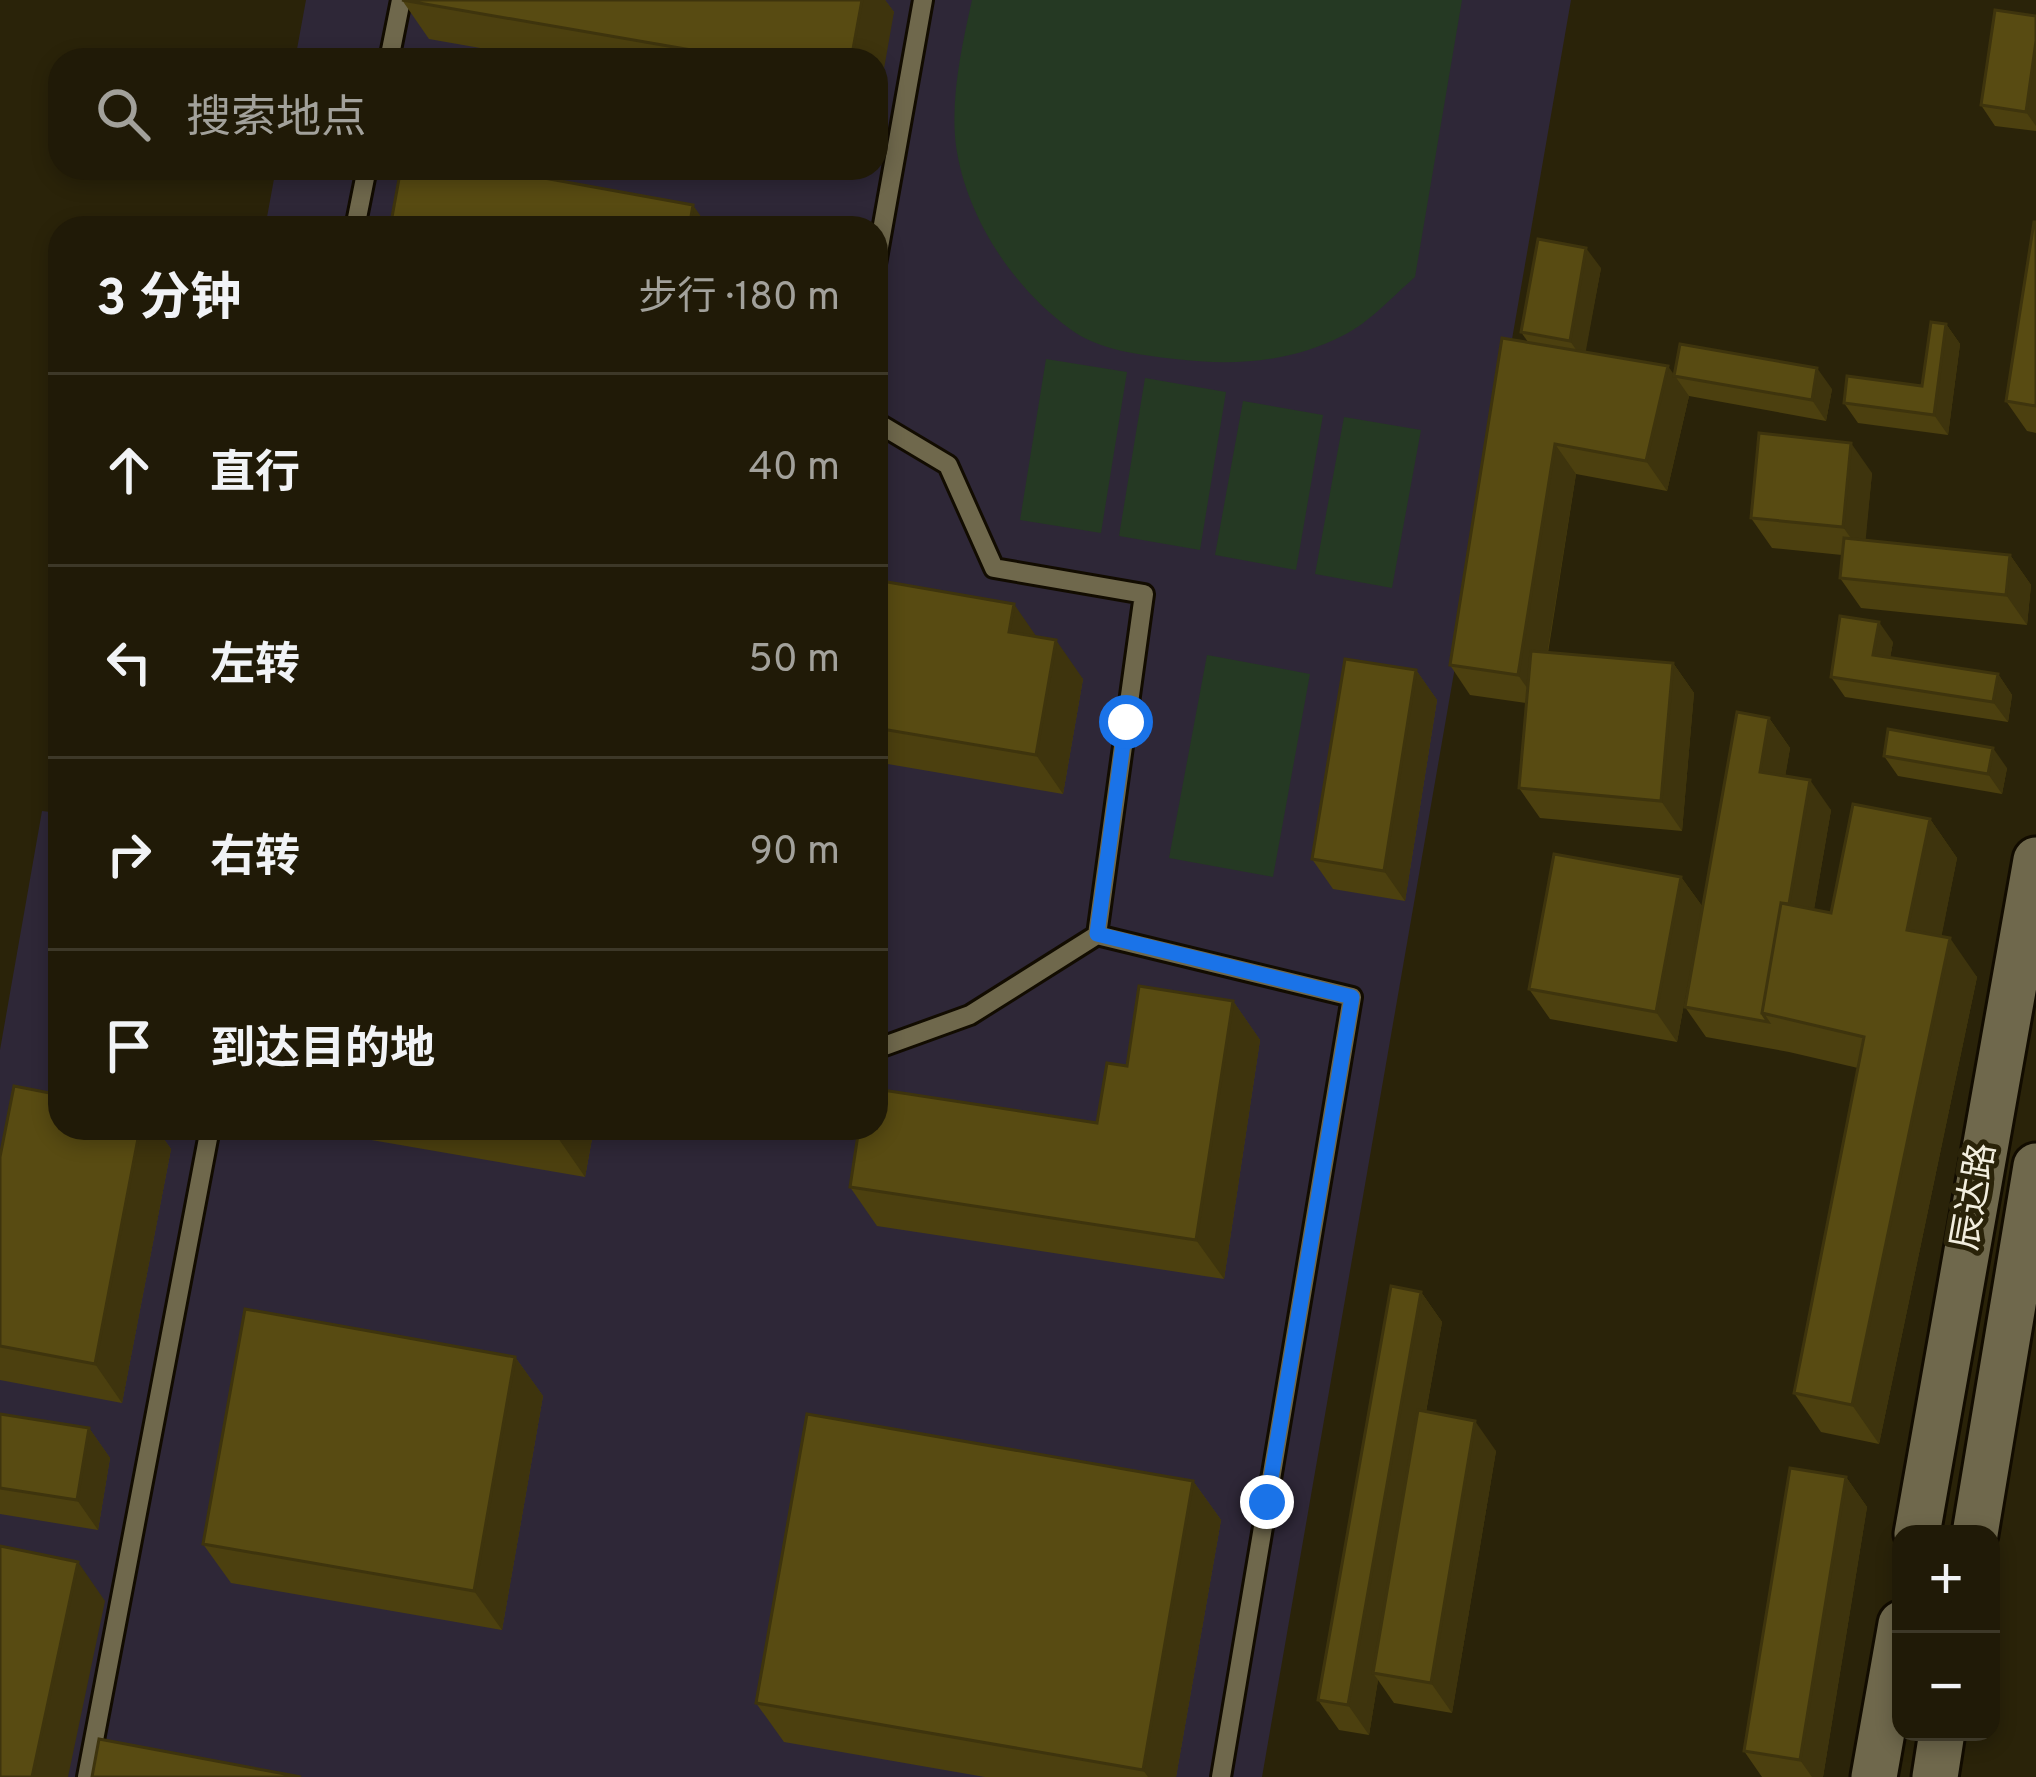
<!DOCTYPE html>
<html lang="zh">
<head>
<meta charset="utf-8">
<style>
  :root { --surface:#201a07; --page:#282311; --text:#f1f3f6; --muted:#a2a19b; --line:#3d3828 }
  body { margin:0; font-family:Overpass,"Noto Sans SC",sans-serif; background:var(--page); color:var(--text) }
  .controls { position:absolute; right:36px; bottom:36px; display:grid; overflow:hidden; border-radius:24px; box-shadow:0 6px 18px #0003 }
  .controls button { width:108px; height:108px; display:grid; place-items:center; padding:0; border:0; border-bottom:3px solid var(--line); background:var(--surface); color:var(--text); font:60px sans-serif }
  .stop { position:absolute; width:36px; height:36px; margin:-27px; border:9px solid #1a73e8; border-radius:50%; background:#fff }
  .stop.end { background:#1a73e8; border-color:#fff; box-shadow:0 3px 12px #0008 }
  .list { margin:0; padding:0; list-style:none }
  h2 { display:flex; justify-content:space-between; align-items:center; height:156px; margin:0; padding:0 48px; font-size:51px }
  h2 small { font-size:39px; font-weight:400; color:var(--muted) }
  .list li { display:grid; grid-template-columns:78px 1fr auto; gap:36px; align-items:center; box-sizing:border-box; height:192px; padding:0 48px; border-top:3px solid var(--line) }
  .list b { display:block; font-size:45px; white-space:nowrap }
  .list em { font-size:39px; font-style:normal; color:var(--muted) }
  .icon { flex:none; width:66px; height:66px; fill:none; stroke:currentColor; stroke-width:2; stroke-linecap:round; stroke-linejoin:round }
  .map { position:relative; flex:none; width:2036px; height:1777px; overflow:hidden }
  .search { position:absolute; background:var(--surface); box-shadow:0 6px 18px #0003; left:48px; top:48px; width:840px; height:132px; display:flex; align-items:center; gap:30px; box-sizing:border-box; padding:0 42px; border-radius:36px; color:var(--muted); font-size:45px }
  .panel { position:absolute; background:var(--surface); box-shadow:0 6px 18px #0003; left:48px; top:216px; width:840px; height:924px; border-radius:36px }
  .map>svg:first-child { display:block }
</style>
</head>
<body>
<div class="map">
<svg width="2036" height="1777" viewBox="0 0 2036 1777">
  <rect width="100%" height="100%" fill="#2a2309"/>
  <!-- education -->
  <path fill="#2e2737" d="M306 0H1571L1262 1777H0V1050L42 811 60 813V1128H876V228H265L276 168H876V60H295Z"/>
  <!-- green -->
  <path fill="#253923" d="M972 0H1462L1415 277C1393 296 1370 322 1344 335 1290 363 1233 366 1175 359 1140 355 1098 350 1070 329 1012 287 966 216 956 146 950 99 962 45 972 0Z
    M1046 359 1127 372 1101 533 1020 520Z
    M1145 378 1226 392 1200 550 1119 536Z
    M1243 401 1323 415 1296 570 1215 555Z
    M1344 417 1421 430 1392 588 1315 574Z
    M1207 655 1310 674 1273 877 1169 858Z"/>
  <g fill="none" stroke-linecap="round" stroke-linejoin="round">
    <!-- service casing -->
    <g stroke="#120c00" stroke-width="24">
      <path id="service" d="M389 60 401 0
        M355 228 367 168
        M876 264 923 0
        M876 422 948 465 994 568 1144 594 1097 935 970 1015 876 1049
        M1097 935 1352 997 1221 1777
        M87 1777 210 1128"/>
    </g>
    <!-- tertiary casing -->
    <g stroke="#120c00" stroke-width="51">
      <path id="tertiary" d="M1917 1534 2036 860
        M1975 1534 2036 1166
        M1874 1777 1901 1624
        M1935 1777 1942 1732"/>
    </g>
    <!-- service -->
    <use href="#service" stroke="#6f684c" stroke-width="18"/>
    <!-- tertiary -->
    <use href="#tertiary" stroke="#6f684c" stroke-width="45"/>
  </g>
  <!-- wall -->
  <path fill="#4c400f" d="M402 0H885L894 12 876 60H549L429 39Z
    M2036 16V131L1995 126 1981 105Z
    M2036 222V433L2027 431 2006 401Z
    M1601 268 1585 352 1674 376 1832 389 1826 421 1689 396 1667 491 1576 474 1548 653 1673 663 1694 693 1682 831 1540 818 1519 788 1526 703 1470 695 1450 665 1528 342 1521 332Z
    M1946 324 1960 344 1948 435 1858 423 1844 403 1922 386Z
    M1872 473 1865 540 2010 555 2031 585 2027 625 1861 608 1840 578 1842 555 1772 548 1751 518Z
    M876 580 1037 637 1083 679 1063 794 876 762Z
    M1893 642 1890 658 1998 674 2012 695 2008 722 1845 697 1831 677Z
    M1416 670 1437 700 1405 901 1333 889 1312 859Z
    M1769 718 1790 748 1785 776 1831 810 1814 909 1831 913 1930 819 1957 858 1941 937 1977 977 1879 1444 1821 1432 1794 1393 1858 1068 1789 1052 1706 1037 1685 1007Z
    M1884 756 2007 768 2002 794 1898 776Z
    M1681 877 1702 906 1677 1042 1550 1019 1529 989Z
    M1233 1001 1260 1040 1224 1279 877 1226 850 1187 1097 1123 1127 1066Z
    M60 1128H156L171 1149 122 1403 0 1380V1157Z
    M302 1128H594L585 1177Z
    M1421 1292 1442 1322 1426 1412 1496 1451 1452 1713 1394 1703 1378 1680 1369 1735 1339 1730 1318 1700Z
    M515 1357 543 1396 502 1630 231 1583 203 1544Z
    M0 1414 89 1428 110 1458 98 1530 0 1514Z
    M1846 1477 1867 1507 1823 1777H1762L1744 1751Z
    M1193 1481 1221 1520 1176 1777H985L784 1742 756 1703Z"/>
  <!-- shaded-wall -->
  <path fill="#3e340d" d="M862 0H885L894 12 876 114V60H851Z
    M2036 41V126L2026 112Z
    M693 205 709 228H689Z
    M1586 248 1601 268 1584 361 1570 341Z
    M1946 324 1960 344 1948 435 1934 415Z
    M1668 366 1689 396 1667 491 1646 461Z
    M1817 368 1832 389 1826 421 1812 400Z
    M1851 443 1872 473 1864 557 1843 527Z
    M1555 444 1576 474 1539 705 1518 675Z
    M2010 555 2031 585 2027 625 2006 595Z
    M1014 604 1041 643 1009 632Z
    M1879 622 1893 642 1887 675 1873 655Z
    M1056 640 1083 679 1063 794 1036 755Z
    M1673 663 1694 693 1682 831 1661 801Z
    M1416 670 1437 700 1405 901 1384 871Z
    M1998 674 2012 695 2008 722 1993 702Z
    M1769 718 1790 748 1781 802 1760 772Z
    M1993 748 2007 768 2002 794 1988 774Z
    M1810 780 1831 810 1795 1021 1770 1015Z
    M1930 819 1957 858 1935 969 1907 930Z
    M1681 877 1702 906 1677 1042 1656 1012Z
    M1950 938 1977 977 1879 1444 1852 1405Z
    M1233 1001 1260 1040 1224 1279 1196 1240Z
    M140 1128H156L171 1149 122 1403 95 1364Z
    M559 1128H594L585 1177 558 1138Z
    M1421 1292 1442 1322 1379 1674 1373 1673 1378 1680 1369 1735 1348 1705Z
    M515 1357 543 1396 502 1630 474 1591Z
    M1475 1421 1496 1451 1452 1713 1431 1683Z
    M89 1428 110 1458 98 1530 77 1500Z
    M1846 1477 1867 1507 1823 1777H1812L1800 1760Z
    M1193 1481 1221 1520 1176 1777H1148L1143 1770Z
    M78 1562 105 1601 68 1777H32Z"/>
  <!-- building -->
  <path fill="#584b12" stroke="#3e340d" stroke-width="3" d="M402 0H862L851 60H749Z
    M1995 10 2036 16V41L2026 112 1981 105Z
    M401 168H489L693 205 689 228H390Z
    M2034 222H2036V406L2006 401Z
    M1538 239 1586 248 1570 341 1521 332Z
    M1931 322 1946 324 1934 415 1844 403 1847 376 1922 386Z
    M1502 338 1668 366 1646 461 1555 444 1518 675 1450 665Z
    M1680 344 1817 368 1812 400 1674 376Z
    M1759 433 1851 443 1843 527 1751 518Z
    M1844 538 2010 555 2006 595 1840 578Z
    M876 580 1014 604 1009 632 1056 640 1036 755 876 728Z
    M1840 616 1879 622 1873 655 1998 674 1993 702 1831 677Z
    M1531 651 1673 663 1661 801 1519 788Z
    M1345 659 1416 670 1384 871 1312 859Z
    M1737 712 1769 718 1760 772 1810 780 1789 904 1781 903 1762 1013 1768 1022 1685 1007Z
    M1888 729 1993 748 1988 774 1884 756Z
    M1853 804 1930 819 1907 930 1950 938 1852 1405 1794 1393 1864 1037 1762 1013 1781 903 1831 913Z
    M1554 854 1681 877 1656 1012 1529 989Z
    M1139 986 1233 1001 1196 1240 850 1187 859 1128H876V1089L1097 1123 1107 1063 1127 1066Z
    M14 1086 60 1095V1128H140L95 1364 0 1346V1157Z
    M499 1128H559L558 1138Z
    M1391 1286 1421 1292 1348 1705 1318 1700Z
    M245 1309 515 1357 474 1591 203 1544Z
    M1418 1410 1475 1421 1431 1683 1373 1673Z
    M0 1414 89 1428 77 1500 0 1488Z
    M807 1414 1193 1481 1143 1770 756 1703Z
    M1790 1468 1846 1477 1800 1760 1744 1751Z
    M0 1546 78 1562 32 1777H0Z
    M99 1739 301 1777H92Z"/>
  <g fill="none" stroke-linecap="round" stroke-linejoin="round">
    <!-- route -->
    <path stroke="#1a73e8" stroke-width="15" d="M1126 722 1097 934 1352 997 1267 1502"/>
  </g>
  <g text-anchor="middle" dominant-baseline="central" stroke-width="10" stroke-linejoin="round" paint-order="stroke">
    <!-- street labels -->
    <g font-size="36" fill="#f2eede" stroke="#2a2309">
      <text transform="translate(1976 1197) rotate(-80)">辰达路</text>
    </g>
  </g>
</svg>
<div class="controls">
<button>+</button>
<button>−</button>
</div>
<div class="stop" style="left:1126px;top:722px"></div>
<div class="stop end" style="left:1267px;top:1502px"></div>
<div class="search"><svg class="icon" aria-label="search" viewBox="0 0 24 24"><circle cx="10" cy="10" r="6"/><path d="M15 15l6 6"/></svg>搜索地点</div>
<section class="panel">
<h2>3 分钟<small>步行 · 180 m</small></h2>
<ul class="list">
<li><svg class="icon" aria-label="ahead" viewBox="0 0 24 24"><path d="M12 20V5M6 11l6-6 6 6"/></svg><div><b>直行</b></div><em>40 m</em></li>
<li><svg class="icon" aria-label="left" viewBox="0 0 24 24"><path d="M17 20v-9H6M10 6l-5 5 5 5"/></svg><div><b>左转</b></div><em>50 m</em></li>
<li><svg class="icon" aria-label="right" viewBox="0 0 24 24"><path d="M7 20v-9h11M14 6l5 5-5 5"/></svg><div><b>右转</b></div><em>90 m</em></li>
<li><svg class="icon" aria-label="arrive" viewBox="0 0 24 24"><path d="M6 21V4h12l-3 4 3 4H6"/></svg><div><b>到达目的地</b></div></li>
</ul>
</section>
</div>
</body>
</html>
